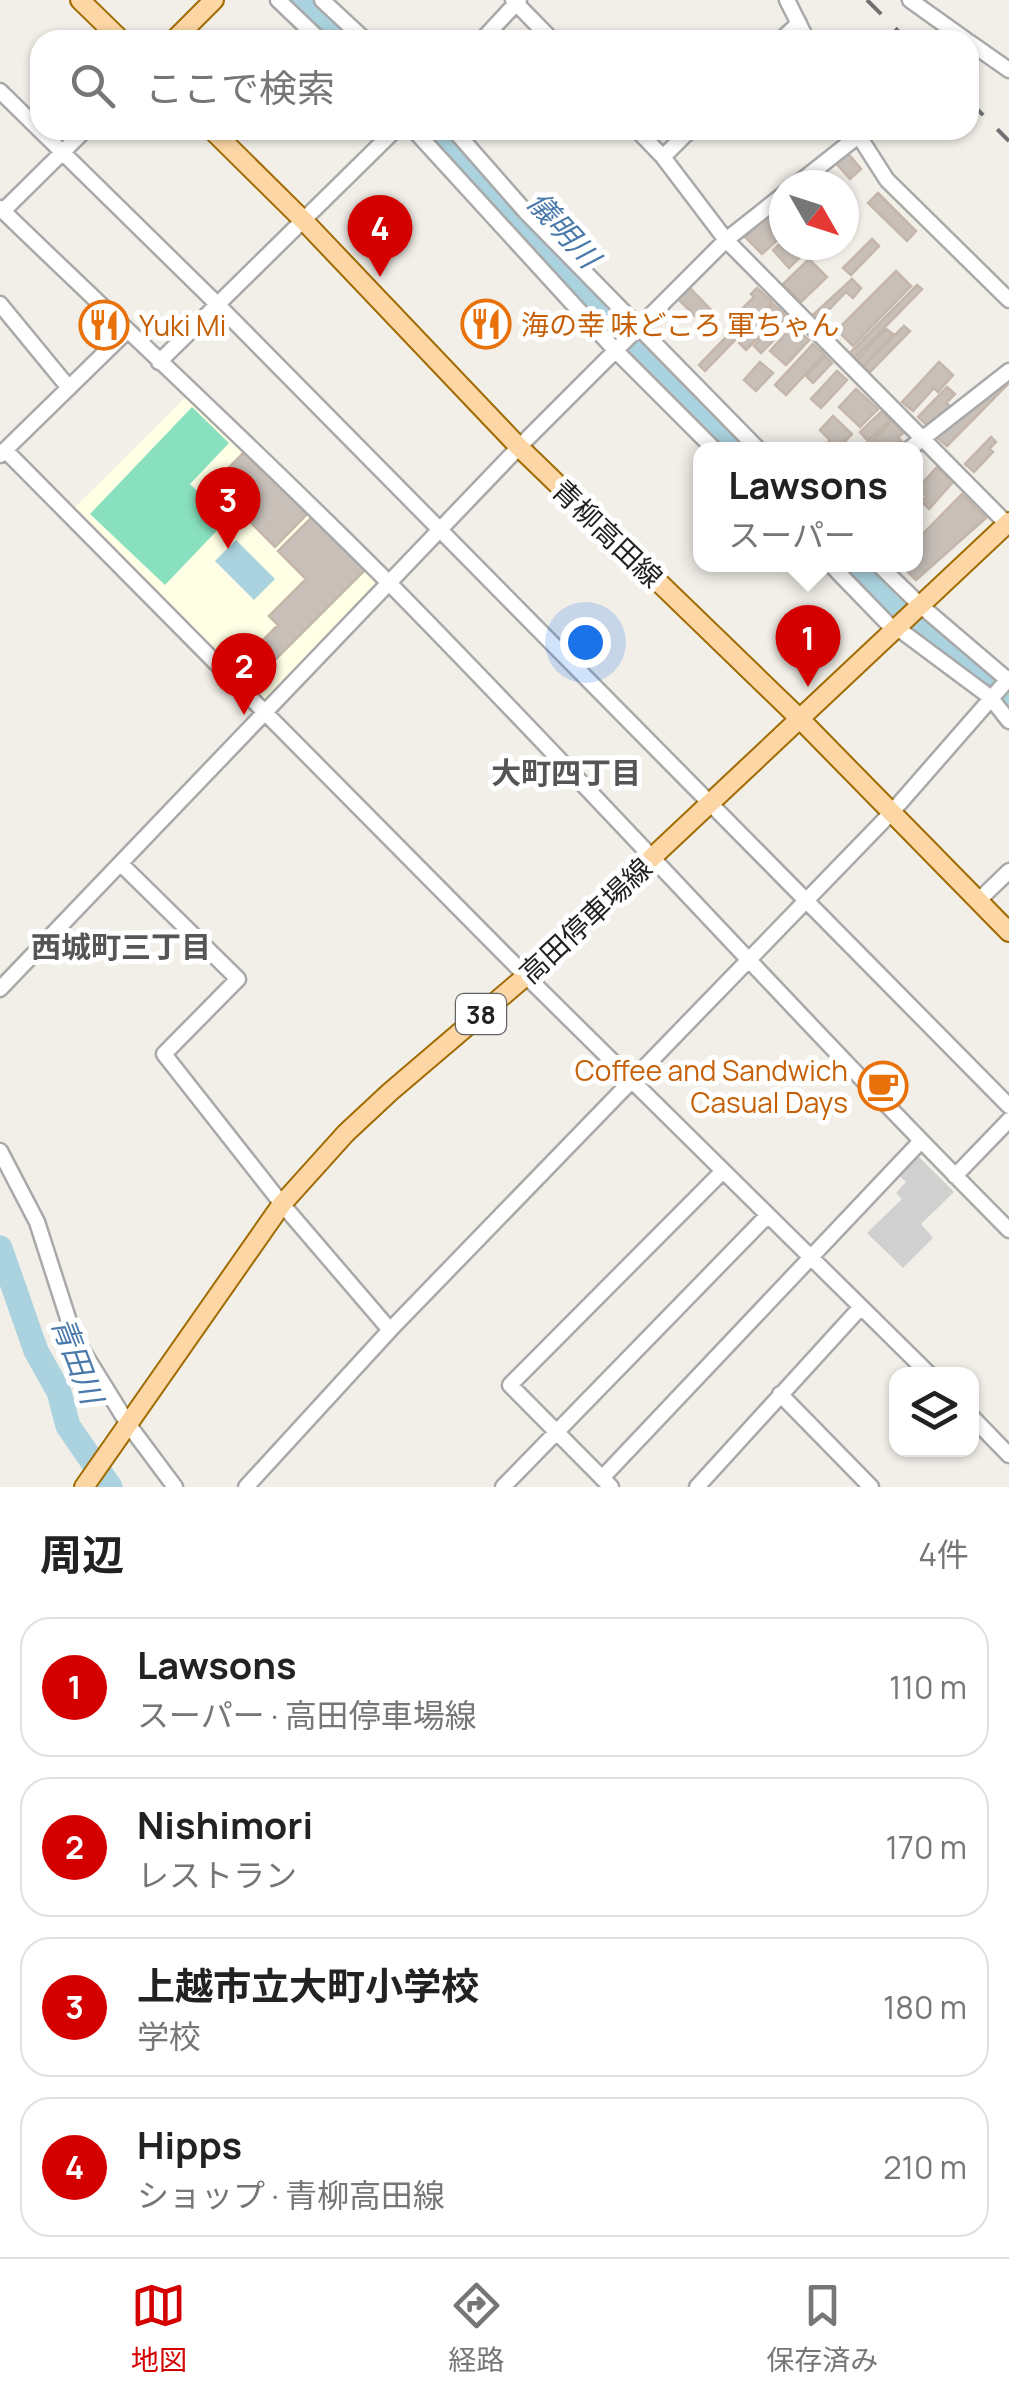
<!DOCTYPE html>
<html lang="ja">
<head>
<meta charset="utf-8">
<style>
  :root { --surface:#fff; --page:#f2f2f2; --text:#222; --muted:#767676; --line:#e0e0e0; --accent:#d40000 }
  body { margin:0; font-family:Manrope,"Noto Sans JP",sans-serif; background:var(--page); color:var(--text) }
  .controls { position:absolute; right:30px; bottom:30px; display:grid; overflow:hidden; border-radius:20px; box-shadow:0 2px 8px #0004 }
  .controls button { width:90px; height:90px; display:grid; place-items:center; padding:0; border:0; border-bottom:2px solid var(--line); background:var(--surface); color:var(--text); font:50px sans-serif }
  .compass { position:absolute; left:769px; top:170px; width:90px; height:90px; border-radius:50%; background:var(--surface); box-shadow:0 2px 8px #0004; rotate:129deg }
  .you { position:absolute; left:585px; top:642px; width:35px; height:35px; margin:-25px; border:8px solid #fff; border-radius:50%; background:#1a73e8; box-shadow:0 0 0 15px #1a73e833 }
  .badge { display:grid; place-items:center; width:65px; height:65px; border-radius:50%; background:var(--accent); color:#fff; font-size:32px; font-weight:700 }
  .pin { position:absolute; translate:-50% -82px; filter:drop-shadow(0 2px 5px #0008) }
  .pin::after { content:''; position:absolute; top:52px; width:35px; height:30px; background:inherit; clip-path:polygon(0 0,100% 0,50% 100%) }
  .popup { position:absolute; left:693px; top:442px; width:230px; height:130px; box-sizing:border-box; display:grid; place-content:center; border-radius:20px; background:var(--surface); filter:drop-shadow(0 2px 8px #0005); font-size:32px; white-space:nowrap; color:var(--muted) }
  .popup b { font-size:38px; color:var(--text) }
  .popup::after { content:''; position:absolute; left:50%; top:100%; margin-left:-20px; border:20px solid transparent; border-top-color:var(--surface) }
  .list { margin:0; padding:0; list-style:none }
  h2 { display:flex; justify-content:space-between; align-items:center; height:130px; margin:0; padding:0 40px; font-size:42px }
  h2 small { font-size:32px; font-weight:400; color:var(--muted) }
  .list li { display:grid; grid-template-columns:65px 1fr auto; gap:30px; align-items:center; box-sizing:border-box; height:140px; margin:0 20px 20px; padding:0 20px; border:2px solid var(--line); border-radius:30px }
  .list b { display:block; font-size:38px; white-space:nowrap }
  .list p { margin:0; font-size:32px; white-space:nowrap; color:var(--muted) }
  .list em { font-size:32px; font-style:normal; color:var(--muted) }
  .icon { flex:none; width:55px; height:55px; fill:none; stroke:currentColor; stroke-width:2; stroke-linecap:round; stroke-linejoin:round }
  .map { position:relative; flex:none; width:1009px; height:1487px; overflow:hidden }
  .search { position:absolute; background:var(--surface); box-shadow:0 2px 8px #0004; left:30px; right:30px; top:30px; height:110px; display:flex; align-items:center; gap:25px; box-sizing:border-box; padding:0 35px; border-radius:30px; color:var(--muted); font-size:38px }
  .sheet { height:770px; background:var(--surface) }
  nav { display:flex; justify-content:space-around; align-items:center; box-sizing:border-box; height:140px; border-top:2px solid var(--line); background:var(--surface); font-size:28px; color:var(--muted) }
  nav a { display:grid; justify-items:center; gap:5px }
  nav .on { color:var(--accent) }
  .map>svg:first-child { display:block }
</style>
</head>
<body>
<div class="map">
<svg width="1009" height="1487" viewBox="0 0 1009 1487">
  <rect width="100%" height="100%" fill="#f2efe9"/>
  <!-- education -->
  <path fill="#ffffe5" d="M187 396 385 586 272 707 70 512Z"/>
  <!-- religious -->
  <path fill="#d0d0d0" d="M916 1154 954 1192 921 1224 933 1238 903 1268 867 1233 902 1199 896 1193 906 1182 897 1173Z"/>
  <!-- pitch -->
  <path fill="#88e0be" d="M192 407 229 443 190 484 227 520 165 585 90 514Z"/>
  <!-- water -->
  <path fill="#aad3df" d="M236 540 275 579 254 600 215 561Z"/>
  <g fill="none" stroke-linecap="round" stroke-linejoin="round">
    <!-- river -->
    <path stroke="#aad3df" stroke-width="25" d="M300 0 342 40
      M433 130 601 320 736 450
      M855 564 914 622 1009 695
      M0 1248 36 1351 59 1392 68 1426 110 1487"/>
  </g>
  <!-- building -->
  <path fill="#c7bfb8" stroke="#c4b6ab" stroke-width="2.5" d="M846 151 861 169 850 179 834 161Z
    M878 193 916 231 907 241 868 203Z
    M767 216 784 234 762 254 745 237Z
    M872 239 879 246 851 275 843 268Z
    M784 240V245H813L789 268 773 250Z
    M809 259 827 277 801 302 783 284Z
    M896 271 911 286 853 346 837 330Z
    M852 279 861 288 853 298 846 292 820 319 814 314Z
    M917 285 922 289 854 359 849 354Z
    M690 288 718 317 707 328 678 299Z
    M757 288 772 302 705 371 699 365 747 315 741 310 754 297 751 294Z
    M773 304 783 313 768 328 759 319Z
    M784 314 792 322 761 353 754 346Z
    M757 324 762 329 758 333 761 335 746 350 739 343Z
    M793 326 809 340 786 365 770 351Z
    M904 326 910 331 869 373 863 367Z
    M886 329 893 334 863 366 856 361Z
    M813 344 824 354 786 395 775 385Z
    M825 356 832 363 813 383 806 376Z
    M760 362 773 373 756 391 744 380Z
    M939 362 953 375 938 392 934 388 913 411 902 402Z
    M837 371 847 380 821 408 811 399Z
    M1009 383 947 446 936 437 971 402Z
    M947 387 955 394 946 403 950 406 930 428 918 417Z
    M856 389 878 409 860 427 839 407Z
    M882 411 890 420 868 441 860 432Z
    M833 416 852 434 837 450H821L830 440 820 430Z
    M892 421 903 433 898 437 905 445 900 450H863Z
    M991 437 996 442 989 449 993 452 974 472 965 464Z
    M248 448 311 510 275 547 213 484Z
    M937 467 953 482 929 509 921 501 926 496 918 488Z
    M962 494 986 518 916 580 900 564H916V541Z
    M315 514 368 567 263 672 247 656 278 625 269 616 306 579 278 551Z"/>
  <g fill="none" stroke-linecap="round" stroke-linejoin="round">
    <!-- minor casing -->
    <g stroke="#a9a9a9" stroke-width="19">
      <path id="minor" d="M278 0 320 40
        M322 0 365 40
        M513 0 552 40
        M787 0 807 40
        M910 0 966 40
        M482 40 519 0
        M781 40 799 23
        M969 42 1009 70
        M0 91 217 304 1009 1106
        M414 130 616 351 715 450
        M454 130 525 211 759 450
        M637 130 663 157 726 240 1009 526
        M855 130 887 180 1009 300
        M663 157 690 130
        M796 185 858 136
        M0 208C130 334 264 457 392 586 601 798 799 1019 1009 1230
        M3 211 85 130
        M0 304 69 388
        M159 362 395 130
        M5 450 526 976 929 1374
        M908 450 1009 371
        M0 455 127 331
        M830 564 894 630
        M878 564 920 605 1009 681
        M896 627 990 697 1009 721
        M122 865 238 979 164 1054 282 1204 390 1330
        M978 901 1009 871
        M0 989 519 447 726 240 784 194
        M0 1151 37 1222 74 1337 128 1424 175 1487
        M955 1176 1009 1120
        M780 1394 871 1487
        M972 1417 1009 1455
        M602 1478 921 1141
        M246 1487 390 1330 892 812 1009 678
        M503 1487 768 1215
        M611 1487 510 1385 723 1171
        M697 1487 861 1307"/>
    </g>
    <!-- major casing -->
    <g stroke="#a06b00" stroke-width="22">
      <path id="major" d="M80 0 121 40
        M174 40 214 0
        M212 130 305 222 519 447 799 718 1009 932
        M84 1487 282 1204 346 1133 390 1092 526 976 1009 522"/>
    </g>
    <!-- minor -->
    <use href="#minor" stroke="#fff" stroke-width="14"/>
    <!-- major -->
    <use href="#major" stroke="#fcd6a4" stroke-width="18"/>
    <!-- rail -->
    <path stroke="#707070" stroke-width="4" stroke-dasharray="20 20" stroke-linecap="butt" d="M867 0 907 40
      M969 101 1009 141"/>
  </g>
  <!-- icons -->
  <defs>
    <g id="restaurant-ring" transform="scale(2.5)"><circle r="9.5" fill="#fff" stroke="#e8710a" stroke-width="1.5"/><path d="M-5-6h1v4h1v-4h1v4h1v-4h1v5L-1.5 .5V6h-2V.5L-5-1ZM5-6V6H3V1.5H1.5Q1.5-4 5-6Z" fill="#e8710a"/></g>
    <g id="cafe-ring" transform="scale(2.5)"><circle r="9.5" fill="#fff" stroke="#e8710a" stroke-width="1.5"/><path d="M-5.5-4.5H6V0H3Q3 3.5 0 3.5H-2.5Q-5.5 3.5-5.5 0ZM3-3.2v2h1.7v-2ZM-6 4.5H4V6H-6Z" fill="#e8710a"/></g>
  </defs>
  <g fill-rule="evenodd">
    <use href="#restaurant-ring" x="486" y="324"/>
    <use href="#restaurant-ring" x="104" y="325"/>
    <use href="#cafe-ring" x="883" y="1086"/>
  </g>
  <g text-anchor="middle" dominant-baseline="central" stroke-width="10" stroke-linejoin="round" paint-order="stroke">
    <!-- shield labels -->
    <rect fill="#fff" stroke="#646464" stroke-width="2.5" x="456" y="994" width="50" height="40" rx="8"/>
    <g font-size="25" font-weight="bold" fill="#222">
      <text x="481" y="1014">38</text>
    </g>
    <!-- food labels -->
    <g font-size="28" fill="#c56008" stroke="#fff" text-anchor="start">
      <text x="521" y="324">海の幸 味どころ 軍ちゃん</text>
      <text x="139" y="325">Yuki Mi</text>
      <text x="848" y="1070" text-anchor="end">Coffee and Sandwich<tspan x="848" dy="32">Casual Days</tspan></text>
    </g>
    <!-- street labels -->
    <g font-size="28" fill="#222" stroke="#fff">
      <text transform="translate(608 533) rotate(44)">青柳高田線</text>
      <text transform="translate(585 920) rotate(-43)">高田停車場線</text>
    </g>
    <!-- water labels -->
    <g font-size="30" font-style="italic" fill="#4a7aab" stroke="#fff">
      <text transform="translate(564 229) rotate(48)">儀明川</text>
      <text transform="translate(78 1360) rotate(69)">青田川</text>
    </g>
    <!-- neighbourhood labels -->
    <g font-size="30" font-weight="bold" fill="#555" stroke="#fff">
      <text x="566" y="772">大町四丁目</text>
      <text x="121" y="946">西城町三丁目</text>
    </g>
  </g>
</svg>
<div class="controls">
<button><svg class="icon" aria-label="layers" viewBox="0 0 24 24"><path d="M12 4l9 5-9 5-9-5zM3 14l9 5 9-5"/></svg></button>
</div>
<svg class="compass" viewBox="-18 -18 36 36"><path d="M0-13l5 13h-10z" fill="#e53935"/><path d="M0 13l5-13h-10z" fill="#767676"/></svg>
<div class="you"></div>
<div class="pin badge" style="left:808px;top:687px">1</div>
<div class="popup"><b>Lawsons</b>スーパー</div>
<div class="pin badge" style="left:244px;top:715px">2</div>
<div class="pin badge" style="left:228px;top:549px">3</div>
<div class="pin badge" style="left:380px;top:277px">4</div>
<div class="search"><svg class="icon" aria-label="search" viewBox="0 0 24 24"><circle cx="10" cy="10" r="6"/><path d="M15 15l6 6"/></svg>ここで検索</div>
</div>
<section class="sheet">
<h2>周辺<small>4件</small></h2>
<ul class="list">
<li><span class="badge">1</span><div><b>Lawsons</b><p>スーパー · 高田停車場線</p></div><em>110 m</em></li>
<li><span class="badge">2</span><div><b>Nishimori</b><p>レストラン</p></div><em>170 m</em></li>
<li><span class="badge">3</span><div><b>上越市立大町小学校</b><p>学校</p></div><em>180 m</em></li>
<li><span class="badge">4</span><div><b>Hipps</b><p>ショップ · 青柳高田線</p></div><em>210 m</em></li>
</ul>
</section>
<nav>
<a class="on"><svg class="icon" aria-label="map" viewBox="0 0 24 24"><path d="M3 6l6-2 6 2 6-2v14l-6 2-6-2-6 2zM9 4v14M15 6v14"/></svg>地図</a>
<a><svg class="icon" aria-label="directions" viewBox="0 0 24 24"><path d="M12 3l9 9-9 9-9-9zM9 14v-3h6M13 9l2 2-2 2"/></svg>経路</a>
<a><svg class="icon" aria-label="saved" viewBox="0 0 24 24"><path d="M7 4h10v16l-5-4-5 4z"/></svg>保存済み</a>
</nav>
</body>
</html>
